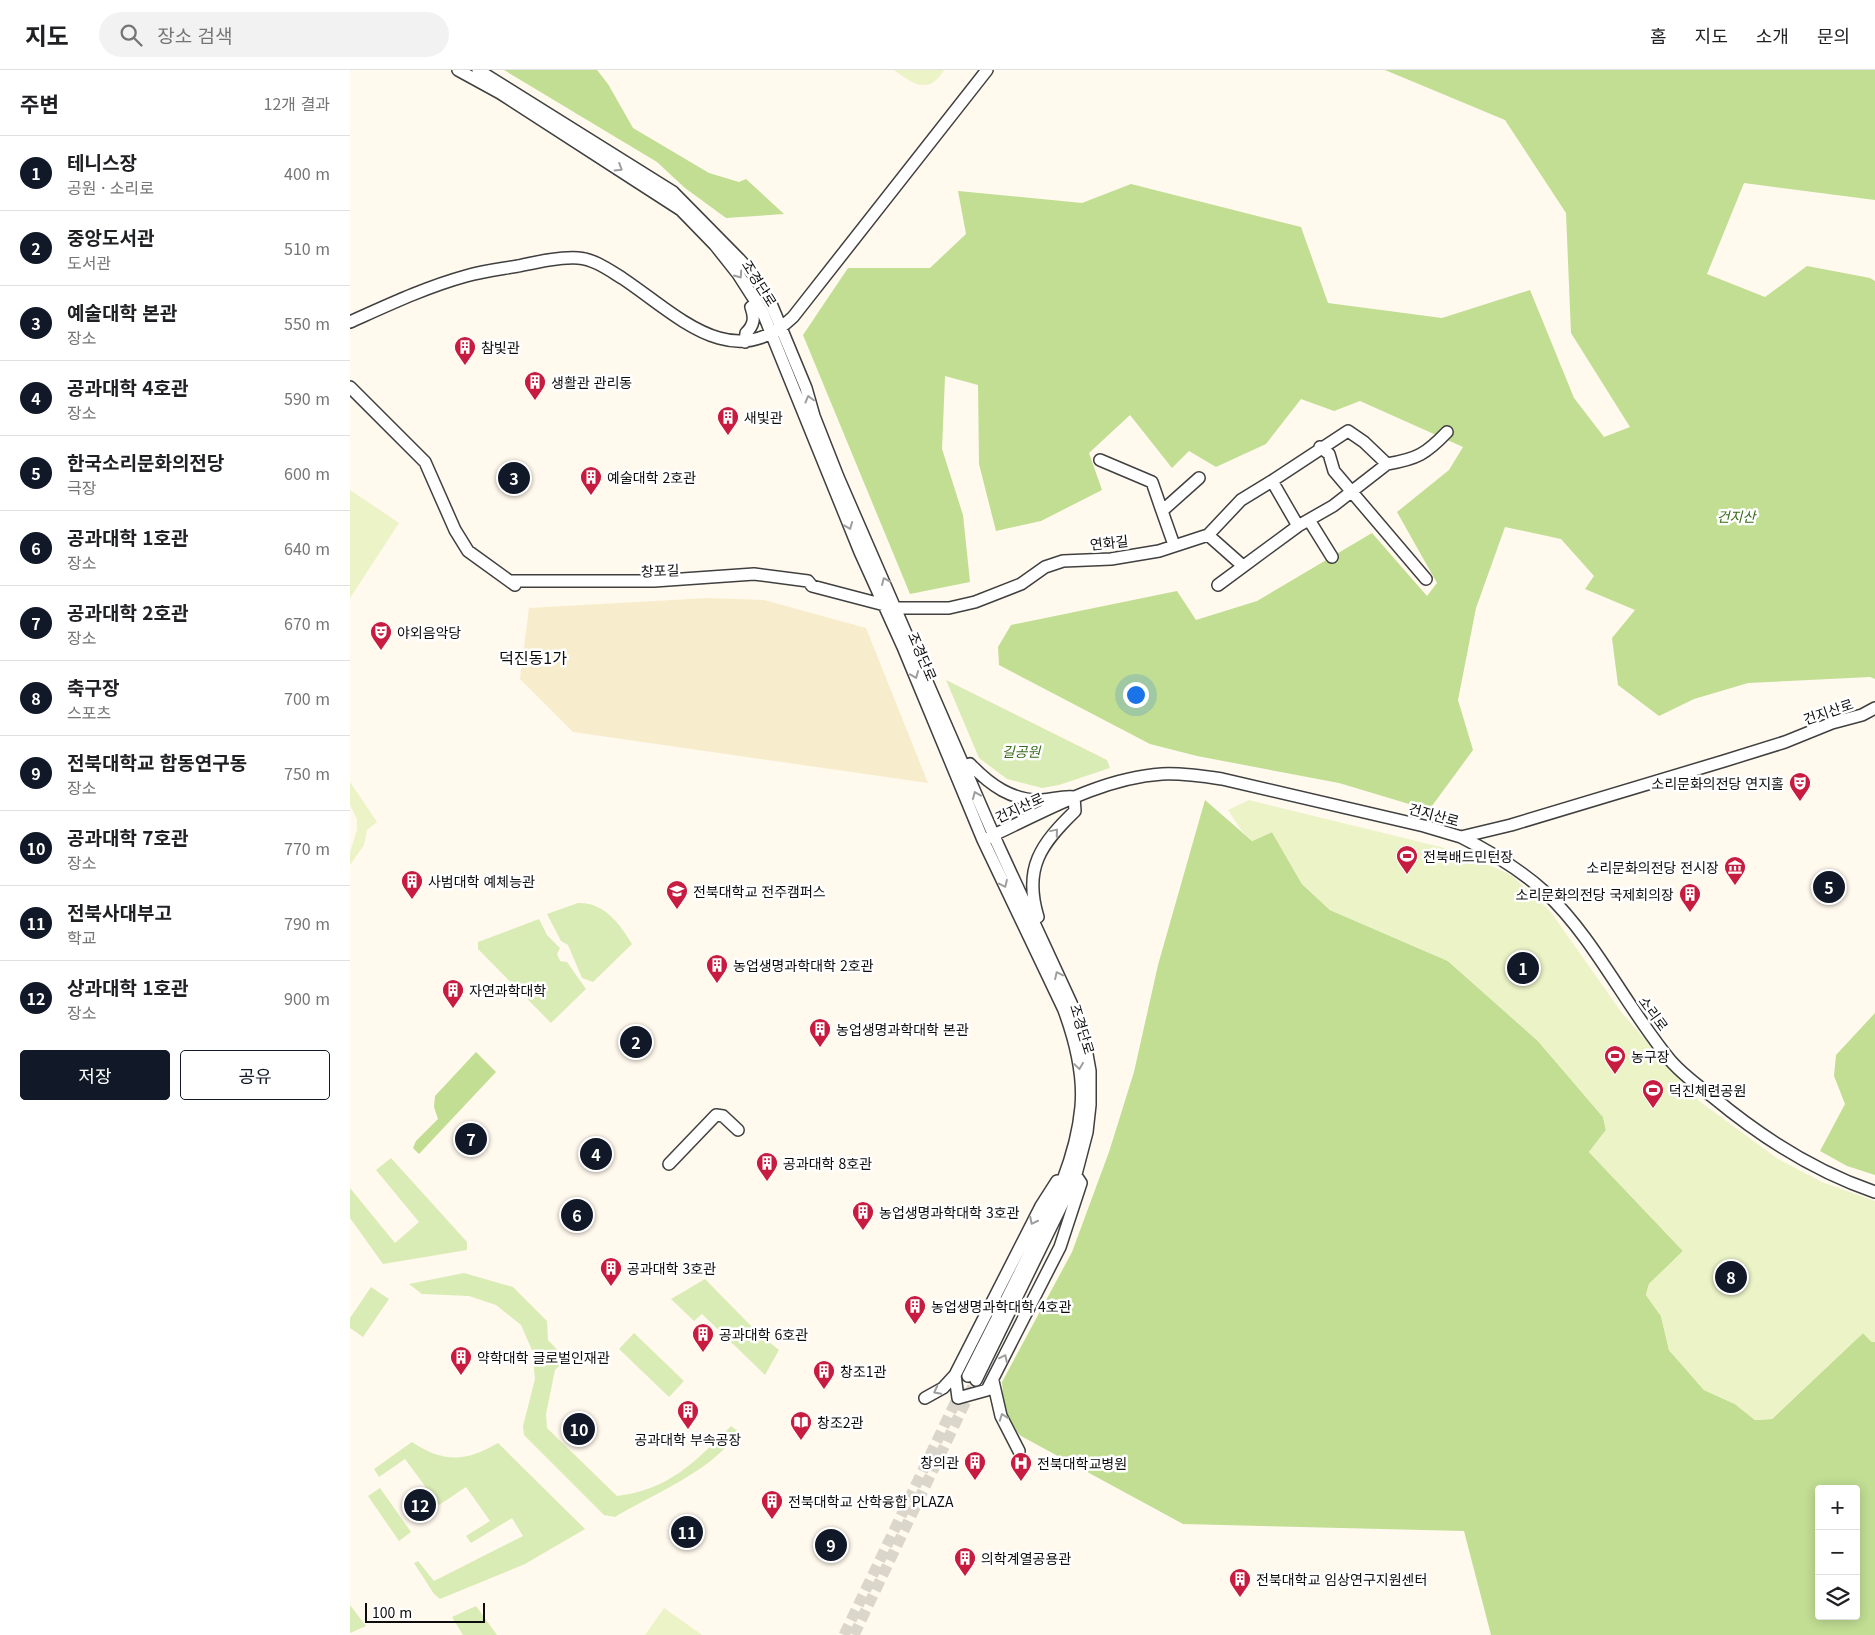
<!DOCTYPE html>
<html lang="ko">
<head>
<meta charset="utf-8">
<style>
  :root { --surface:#fff; --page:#f2f2f2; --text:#202124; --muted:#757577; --line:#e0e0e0; --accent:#111827 }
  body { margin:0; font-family:Georgia,"Noto Sans KR",serif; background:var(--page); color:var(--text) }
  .controls { position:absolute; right:15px; bottom:15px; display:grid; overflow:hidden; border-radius:5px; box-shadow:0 2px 12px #0003 }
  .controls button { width:45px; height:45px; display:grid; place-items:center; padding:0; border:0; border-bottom:1px solid var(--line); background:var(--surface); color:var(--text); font:25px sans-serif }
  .scale { position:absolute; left:15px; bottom:12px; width:120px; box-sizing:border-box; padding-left:5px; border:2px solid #0d0d0d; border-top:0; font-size:14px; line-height:18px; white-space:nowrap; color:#0d0d0d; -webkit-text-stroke:4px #fff; paint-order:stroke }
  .you { position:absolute; left:785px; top:624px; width:18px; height:18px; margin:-12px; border:4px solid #fff; border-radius:50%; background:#1a73e8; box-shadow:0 0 0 8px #1a73e833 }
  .badge { display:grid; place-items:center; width:32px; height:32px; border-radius:50%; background:var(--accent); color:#fff; font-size:16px; font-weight:700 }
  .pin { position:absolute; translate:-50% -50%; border:2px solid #fff; box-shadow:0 1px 5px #0006 }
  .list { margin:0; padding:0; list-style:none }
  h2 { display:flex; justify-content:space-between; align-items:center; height:65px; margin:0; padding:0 20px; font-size:21px }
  h2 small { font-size:16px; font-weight:400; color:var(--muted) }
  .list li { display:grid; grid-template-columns:32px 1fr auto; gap:15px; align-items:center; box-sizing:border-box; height:75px; padding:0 20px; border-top:1px solid var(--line) }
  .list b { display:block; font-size:19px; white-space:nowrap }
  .list p { margin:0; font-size:16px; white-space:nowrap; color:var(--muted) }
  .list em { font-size:16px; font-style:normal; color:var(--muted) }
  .actions { display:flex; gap:10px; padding:15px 20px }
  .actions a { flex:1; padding:11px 0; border:1px solid var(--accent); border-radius:5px; text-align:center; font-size:18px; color:var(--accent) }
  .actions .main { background:var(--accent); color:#fff }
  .icon { flex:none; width:28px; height:28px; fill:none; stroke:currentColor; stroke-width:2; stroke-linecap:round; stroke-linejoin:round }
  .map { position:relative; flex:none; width:1525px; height:1565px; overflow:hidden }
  header { display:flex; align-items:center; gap:30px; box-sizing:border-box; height:70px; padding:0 25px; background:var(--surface); border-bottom:1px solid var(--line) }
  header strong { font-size:24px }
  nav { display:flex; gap:28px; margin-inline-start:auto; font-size:18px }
  .search { width:350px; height:45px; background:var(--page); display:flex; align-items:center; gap:12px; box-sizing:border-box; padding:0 18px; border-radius:28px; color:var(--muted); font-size:19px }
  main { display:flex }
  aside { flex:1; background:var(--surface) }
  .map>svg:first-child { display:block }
</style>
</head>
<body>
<header>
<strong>지도</strong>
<div class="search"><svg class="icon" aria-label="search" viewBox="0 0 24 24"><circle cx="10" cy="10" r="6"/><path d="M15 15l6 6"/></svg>장소 검색</div>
<nav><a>홈</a><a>지도</a><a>소개</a><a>문의</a></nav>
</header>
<main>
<aside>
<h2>주변<small>12개 결과</small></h2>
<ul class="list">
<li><span class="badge">1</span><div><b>테니스장</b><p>공원 · 소리로</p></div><em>400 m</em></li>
<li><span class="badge">2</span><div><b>중앙도서관</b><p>도서관</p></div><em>510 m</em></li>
<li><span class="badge">3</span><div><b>예술대학 본관</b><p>장소</p></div><em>550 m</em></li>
<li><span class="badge">4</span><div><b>공과대학 4호관</b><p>장소</p></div><em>590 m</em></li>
<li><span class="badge">5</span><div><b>한국소리문화의전당</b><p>극장</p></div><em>600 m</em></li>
<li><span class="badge">6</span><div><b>공과대학 1호관</b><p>장소</p></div><em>640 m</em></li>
<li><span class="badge">7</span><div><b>공과대학 2호관</b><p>장소</p></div><em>670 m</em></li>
<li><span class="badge">8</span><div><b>축구장</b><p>스포츠</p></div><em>700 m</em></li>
<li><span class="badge">9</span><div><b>전북대학교 합동연구동</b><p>장소</p></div><em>750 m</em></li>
<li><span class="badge">10</span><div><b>공과대학 7호관</b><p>장소</p></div><em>770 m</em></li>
<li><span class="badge">11</span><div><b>전북사대부고</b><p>학교</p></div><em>790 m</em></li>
<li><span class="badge">12</span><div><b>상과대학 1호관</b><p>장소</p></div><em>900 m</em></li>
</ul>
<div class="actions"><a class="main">저장</a><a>공유</a></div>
</aside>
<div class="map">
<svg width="1525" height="1565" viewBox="0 0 1525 1565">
  <rect width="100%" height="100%" fill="#fff9ee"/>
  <!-- farmland -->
  <path fill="#f7edcc" d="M358 528 414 530 516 558 578 713 223 662 170 609 179 538Z"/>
  <!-- green -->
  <path fill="#daecb5" d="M596 610 757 690 760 698 709 715 692 718 657 709 629 688Z
    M228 833C254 832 270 854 282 874L243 912 232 908 218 875 211 871 197 844Z
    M189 849 197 865 210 878 207 884 210 891 217 892 236 919 201 953 128 879V872Z
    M41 1088 117 1172V1180L33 1194 0 1148V1118L45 1173 69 1152 26 1100Z
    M114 1203 163 1217 197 1251 198 1270 216 1289 205 1300 196 1344 197 1358 267 1426C319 1420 346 1391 381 1356L389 1362C360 1402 307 1422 265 1447L254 1445 174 1365 173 1356 185 1309 182 1280 171 1255 146 1235 119 1226 72 1224 59 1214Z
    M355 1209 408 1263 429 1280 415 1305 352 1244 344 1251 321 1229Z
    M21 1217 39 1229 13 1267 0 1258V1248Z
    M284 1263 334 1311 319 1327 269 1279Z
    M62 1372C93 1393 116 1392 148 1373L235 1459 175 1494 90 1529 84 1524 64 1493 68 1491 84 1511 173 1466 162 1448 121 1473 116 1466 140 1451 116 1417 89 1435 55 1389 29 1407 24 1399Z
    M30 1418 61 1462 49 1471 18 1426Z
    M0 1535 16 1556 0 1563Z
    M126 1536 147 1565H113L102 1547Z"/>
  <!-- forest -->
  <path fill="#c1de93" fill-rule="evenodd" d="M154 0H247L258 14 283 58 359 103 389 112 396 109 434 144 376 148 335 118 307 92Z
    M1035 0H1525V130L1394 113 1357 204 1415 227 1457 196 1520 208 1525 211V609L1520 607 1398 613 1344 629 1309 646 1268 615 1262 568 1285 540 1235 519 1244 506 1211 469 1155 457 1126 538 1108 630 1123 680 1079 740 989 713 847 686 800 674 649 595 648 577 661 555 827 521 846 550 907 531 1022 463 1077 526 1087 513 1047 442 1099 400 1113 377 1010 331 984 341 951 329 916 374 866 397 839 381 822 398 780 345 739 383 752 420 691 451 646 461 629 394 628 315 595 306 592 379 613 445 620 512 560 524 453 265 498 198H580L616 164 608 121 732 133 781 114 951 157 978 233 1092 248 1180 220 1224 328 1254 367 1280 357 1221 263 1216 143 1155 50Z
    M855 730 902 771 922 762 952 814 980 840 1098 891 1188 971 1253 1047 1256 1060 1239 1082 1333 1181 1299 1214 1296 1225 1311 1246 1319 1280 1354 1320 1385 1334 1405 1350 1422 1349 1513 1263 1522 1272H1525V1565H1141L1114 1461 833 1454 671 1366C653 1348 654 1337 652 1312L722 1182 759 1082 784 1002 808 895ZM1469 1419H1506V1546H1469Z
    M1525 943V1105L1497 1096 1470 1081 1495 1034 1484 1006 1486 985Z
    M126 982 146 1002 69 1084 63 1078 66 1071 88 1049 84 1037 85 1026Z"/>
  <!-- pitch -->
  <path fill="#ebf3c7" d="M544 0H594C579 26 561 13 544 0Z
    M0 420 49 453 0 528Z
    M0 712 27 752 17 760 14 775 0 795V782L7 760V749L0 735Z
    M899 730 1111 782 1161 805 1200 841 1272 943 1349 1031 1428 1089 1472 1112 1525 1131V1272H1522L1513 1263 1422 1349 1405 1350 1385 1334 1354 1320 1319 1280 1311 1246 1296 1225 1299 1214 1333 1181 1239 1082 1256 1060 1253 1047 1188 971 1098 891 980 840 952 814 922 762 902 771 891 760 878 740Z
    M314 1538 352 1565H295Z"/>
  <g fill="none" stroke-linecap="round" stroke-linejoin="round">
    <!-- minor-tunnel -->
    <path stroke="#dbd6cc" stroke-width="11" stroke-dasharray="11 5.5" stroke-linecap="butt" d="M494 1565 618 1306
      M504 1565 626 1310"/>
    <!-- minor casing -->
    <g stroke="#404040" stroke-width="14">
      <path id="minor" d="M108 0 150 23 331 140 365 175 388 204 413 243 510 482 553 577 633 770 714 940C725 970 734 1004 731 1037 726 1092 700 1141 676 1190 657 1229 637 1268 618 1306
        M128 0 323 122 389 189 406 208 422 236 456 318 464 346 488 407 648 775 722 935 735 973 740 1001V1035L737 1062 725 1108 626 1310
        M0 252C38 235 76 217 116 206 133 201 151 199 168 196 187 192 208 187 228 188 244 189 259 200 272 208 325 243 382 306 443 247L637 0
        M395 272 396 263C404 255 405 248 401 237L407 233
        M0 317 75 392 105 460 118 481 165 515
        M970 377 979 384 984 401 1076 509
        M750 390 802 412 812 441
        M922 411 998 361 1014 372 1037 394C1067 389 1076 384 1097 362
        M959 450 982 487
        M858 465 893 496
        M824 475 812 441 849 408
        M161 511H304L404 504 458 511 462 516 546 538H599L625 532 671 514 695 497 713 491 761 489 809 481 858 465 891 430 922 411 948 456
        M868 515 948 456 983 436 1037 394
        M614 697 620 694C640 715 662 731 692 730 704 729 712 726 724 727L725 741C691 774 673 798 688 847
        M1111 767C1141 782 1171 800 1196 823 1244 868 1277 938 1320 990 1332 1004 1348 1016 1363 1027 1411 1067 1466 1102 1525 1122
        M637 768C692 743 750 708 812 704 832 703 852 706 872 709L1074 756 1111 767 1161 755 1374 691 1435 672 1482 653 1512 645 1525 638
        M319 1094 366 1045 373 1046 388 1060
        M605 1305 608 1328 637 1320 710 1177 731 1113 725 1104
        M643 1311 651 1346 669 1381
        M575 1328 593 1318 605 1305 691 1136 707 1111"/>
    </g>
    <!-- minor -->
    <use href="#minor" stroke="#fff" stroke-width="11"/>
  </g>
  <!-- one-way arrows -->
  <defs><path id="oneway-chevron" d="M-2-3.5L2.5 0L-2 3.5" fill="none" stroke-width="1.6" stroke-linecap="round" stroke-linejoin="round" transform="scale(1.25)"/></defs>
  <g stroke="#9e9e9e">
    <use href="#oneway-chevron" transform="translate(269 98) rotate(32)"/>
    <use href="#oneway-chevron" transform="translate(389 205) rotate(55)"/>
    <use href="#oneway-chevron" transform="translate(459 329) rotate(-105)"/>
    <use href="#oneway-chevron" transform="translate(499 456) rotate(68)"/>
    <use href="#oneway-chevron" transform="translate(535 511) rotate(-114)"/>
    <use href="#oneway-chevron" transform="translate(565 605) rotate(68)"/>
    <use href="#oneway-chevron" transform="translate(626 725) rotate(-113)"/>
    <use href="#oneway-chevron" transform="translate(705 762) rotate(-50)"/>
    <use href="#oneway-chevron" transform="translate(654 814) rotate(65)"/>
    <use href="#oneway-chevron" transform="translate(708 905) rotate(-115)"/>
    <use href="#oneway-chevron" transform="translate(729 996) rotate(82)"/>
    <use href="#oneway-chevron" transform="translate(683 1151) rotate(117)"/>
    <use href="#oneway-chevron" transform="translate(654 1288) rotate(-64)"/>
    <use href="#oneway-chevron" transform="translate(587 1321) rotate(153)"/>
    <use href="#oneway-chevron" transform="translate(653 1347) rotate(-110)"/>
  </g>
  <!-- icons -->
  <defs>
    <g id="building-pin" transform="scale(1.125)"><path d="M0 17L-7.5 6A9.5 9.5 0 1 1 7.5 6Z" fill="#c71c3f" stroke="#fff"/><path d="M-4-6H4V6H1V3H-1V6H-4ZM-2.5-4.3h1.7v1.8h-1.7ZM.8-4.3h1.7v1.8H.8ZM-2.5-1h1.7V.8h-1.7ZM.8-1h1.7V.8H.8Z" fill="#fff"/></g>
    <g id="theatre-pin" transform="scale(1.125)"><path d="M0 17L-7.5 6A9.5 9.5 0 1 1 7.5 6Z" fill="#c71c3f" stroke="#fff"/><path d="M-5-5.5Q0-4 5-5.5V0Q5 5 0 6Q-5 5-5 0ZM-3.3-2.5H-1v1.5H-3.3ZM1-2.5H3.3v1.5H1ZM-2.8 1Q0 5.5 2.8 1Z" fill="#fff"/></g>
    <g id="stadium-pin" transform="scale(1.125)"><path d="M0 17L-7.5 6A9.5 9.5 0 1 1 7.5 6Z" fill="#c71c3f" stroke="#fff"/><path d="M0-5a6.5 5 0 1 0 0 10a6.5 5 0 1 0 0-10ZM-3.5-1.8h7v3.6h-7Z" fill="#fff"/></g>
    <g id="museum-pin" transform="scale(1.125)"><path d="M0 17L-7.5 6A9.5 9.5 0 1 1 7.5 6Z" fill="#c71c3f" stroke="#fff"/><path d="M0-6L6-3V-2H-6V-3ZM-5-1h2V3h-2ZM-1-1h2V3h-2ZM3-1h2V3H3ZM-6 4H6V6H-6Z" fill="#fff"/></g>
    <g id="university-pin" transform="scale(1.125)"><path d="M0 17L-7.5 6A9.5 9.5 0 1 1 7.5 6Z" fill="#c71c3f" stroke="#fff"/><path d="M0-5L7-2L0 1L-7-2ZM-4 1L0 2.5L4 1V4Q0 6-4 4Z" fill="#fff"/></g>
    <g id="library-pin" transform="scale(1.125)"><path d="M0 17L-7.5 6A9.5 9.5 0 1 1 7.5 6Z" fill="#c71c3f" stroke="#fff"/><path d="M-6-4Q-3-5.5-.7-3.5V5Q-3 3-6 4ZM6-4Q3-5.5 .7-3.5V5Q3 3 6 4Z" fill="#fff"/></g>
    <g id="hospital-pin" transform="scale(1.125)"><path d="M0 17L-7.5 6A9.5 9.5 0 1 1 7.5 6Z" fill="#c71c3f" stroke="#fff"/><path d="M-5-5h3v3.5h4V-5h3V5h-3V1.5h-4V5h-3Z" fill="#fff"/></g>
  </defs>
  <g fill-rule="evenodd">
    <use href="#building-pin" x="115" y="277"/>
    <use href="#building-pin" x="185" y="312"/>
    <use href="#building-pin" x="378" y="347"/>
    <use href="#building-pin" x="241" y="407"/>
    <use href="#theatre-pin" x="31" y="562"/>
    <use href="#theatre-pin" x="1450" y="713"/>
    <use href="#stadium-pin" x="1057" y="786"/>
    <use href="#museum-pin" x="1385" y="797"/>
    <use href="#building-pin" x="62" y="811"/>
    <use href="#university-pin" x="327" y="821"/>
    <use href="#building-pin" x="1340" y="824"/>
    <use href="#building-pin" x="367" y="895"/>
    <use href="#building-pin" x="103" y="920"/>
    <use href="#building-pin" x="470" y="959"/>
    <use href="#stadium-pin" x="1265" y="986"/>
    <use href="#stadium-pin" x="1303" y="1020"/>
    <use href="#building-pin" x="417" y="1093"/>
    <use href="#building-pin" x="513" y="1142"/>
    <use href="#building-pin" x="261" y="1198"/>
    <use href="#building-pin" x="565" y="1236"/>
    <use href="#building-pin" x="353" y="1264"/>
    <use href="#building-pin" x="111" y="1287"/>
    <use href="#building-pin" x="474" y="1301"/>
    <use href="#building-pin" x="338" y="1341"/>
    <use href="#library-pin" x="451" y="1352"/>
    <use href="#building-pin" x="625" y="1392"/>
    <use href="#hospital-pin" x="671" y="1393"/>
    <use href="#building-pin" x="422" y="1431"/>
    <use href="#building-pin" x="615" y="1488"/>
    <use href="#building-pin" x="890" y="1509"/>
  </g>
  <g text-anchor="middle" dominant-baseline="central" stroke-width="5" stroke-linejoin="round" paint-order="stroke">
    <!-- street labels -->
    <g font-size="14" fill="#0d0d0d" stroke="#fff">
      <text transform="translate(410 213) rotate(58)">조경단로</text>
      <text transform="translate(759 472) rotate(-6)">연화길</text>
      <text transform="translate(310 500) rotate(-2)">창포길</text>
      <text transform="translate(573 586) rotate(67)">조경단로</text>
      <text transform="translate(1478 641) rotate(-19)">건지산로</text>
      <text transform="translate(669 737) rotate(-25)">건지산로</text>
      <text transform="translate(1084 744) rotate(15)">건지산로</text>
      <text transform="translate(1304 943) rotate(54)">소리로</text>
      <text transform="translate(733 959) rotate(73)">조경단로</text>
    </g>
    <!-- poi labels -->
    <g font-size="14" fill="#0d0d0d" stroke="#fff" text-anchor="start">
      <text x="131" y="277">참빛관</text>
      <text x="201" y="312">생활관 관리동</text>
      <text x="394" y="347">새빛관</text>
      <text x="257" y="407">예술대학 2호관</text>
      <text x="47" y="562">야외음악당</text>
      <text x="1434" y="713" text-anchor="end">소리문화의전당 연지홀</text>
      <text x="1073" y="786">전북배드민턴장</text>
      <text x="1369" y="797" text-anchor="end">소리문화의전당 전시장</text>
      <text x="78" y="811">사범대학 예체능관</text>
      <text x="343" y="821">전북대학교 전주캠퍼스</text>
      <text x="1324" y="824" text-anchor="end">소리문화의전당 국제회의장</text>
      <text x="383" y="895">농업생명과학대학 2호관</text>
      <text x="119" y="920">자연과학대학</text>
      <text x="486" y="959">농업생명과학대학 본관</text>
      <text x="1281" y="986">농구장</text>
      <text x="1319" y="1020">덕진체련공원</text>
      <text x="433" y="1093">공과대학 8호관</text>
      <text x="529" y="1142">농업생명과학대학 3호관</text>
      <text x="277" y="1198">공과대학 3호관</text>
      <text x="581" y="1236">농업생명과학대학 4호관</text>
      <text x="369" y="1264">공과대학 6호관</text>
      <text x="127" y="1287">약학대학 글로벌인재관</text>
      <text x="490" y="1301">창조1관</text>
      <text x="467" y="1352">창조2관</text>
      <text x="338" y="1369" text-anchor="middle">공과대학 부속공장</text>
      <text x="609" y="1392" text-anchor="end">창의관</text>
      <text x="687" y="1393">전북대학교병원</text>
      <text x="438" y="1431">전북대학교 산학융합 PLAZA</text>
      <text x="631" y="1488">의학계열공용관</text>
      <text x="906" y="1509">전북대학교 임상연구지원센터</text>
    </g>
    <!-- park labels -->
    <g font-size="14" font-style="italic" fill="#376a19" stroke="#fff">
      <text x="1386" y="446">건지산</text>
      <text x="671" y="681">길공원</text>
    </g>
    <!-- quarter labels -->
    <g font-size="16" fill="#0d0d0d" stroke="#fff">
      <text x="183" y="587">덕진동1가</text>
    </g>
  </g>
</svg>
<div class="controls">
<button>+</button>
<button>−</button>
<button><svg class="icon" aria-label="layers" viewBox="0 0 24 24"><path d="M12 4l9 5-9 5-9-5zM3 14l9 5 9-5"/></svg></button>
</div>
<div class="scale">100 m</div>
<div class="you"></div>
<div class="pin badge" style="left:1173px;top:898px">1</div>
<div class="pin badge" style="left:286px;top:972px">2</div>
<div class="pin badge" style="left:164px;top:408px">3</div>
<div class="pin badge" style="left:246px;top:1084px">4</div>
<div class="pin badge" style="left:1479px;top:817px">5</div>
<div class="pin badge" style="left:227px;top:1145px">6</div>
<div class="pin badge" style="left:121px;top:1069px">7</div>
<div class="pin badge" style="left:1381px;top:1207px">8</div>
<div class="pin badge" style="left:481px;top:1475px">9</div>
<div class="pin badge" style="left:229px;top:1359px">10</div>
<div class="pin badge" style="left:337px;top:1462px">11</div>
<div class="pin badge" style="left:70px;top:1435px">12</div>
</div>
</main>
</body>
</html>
